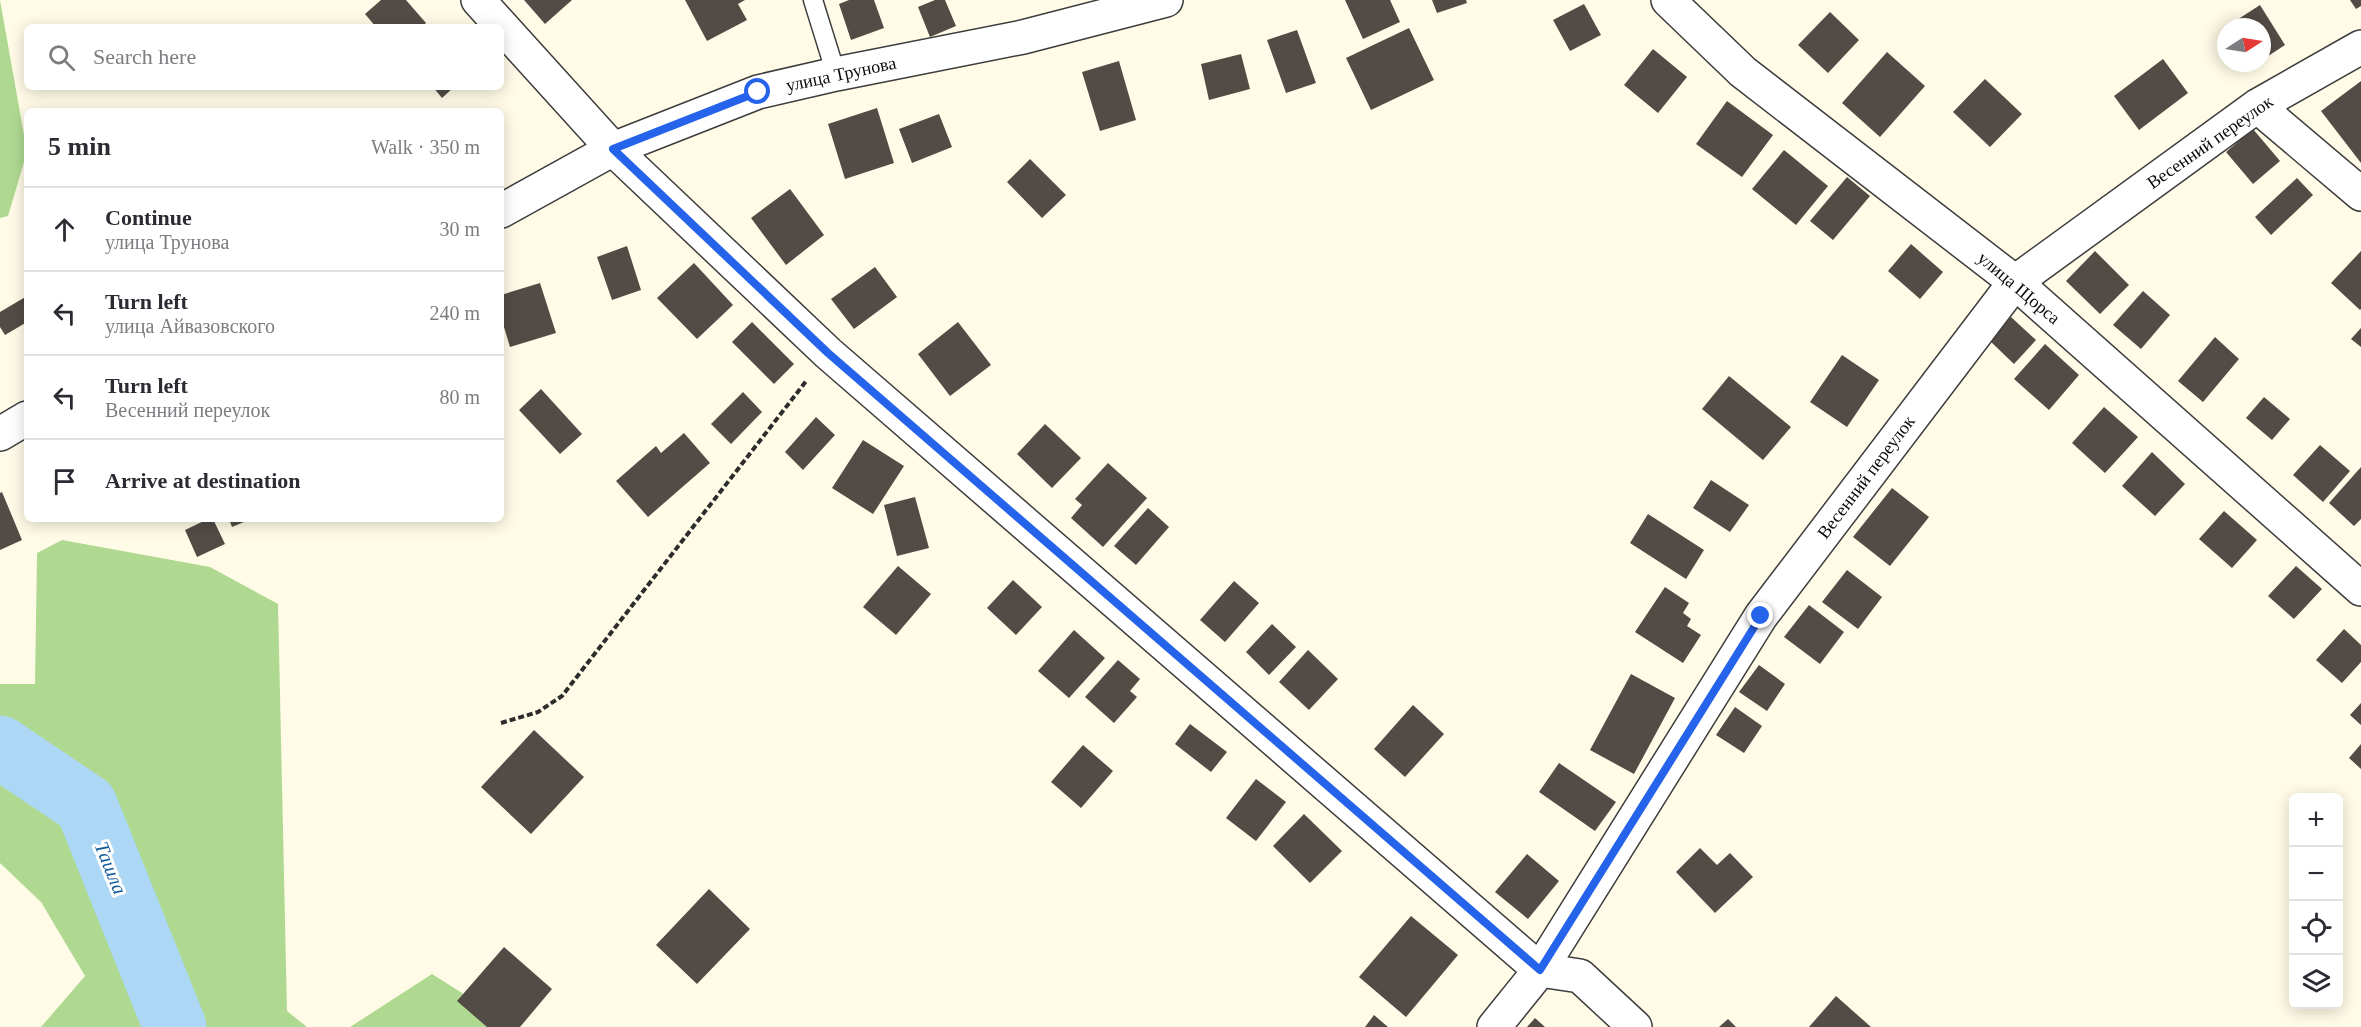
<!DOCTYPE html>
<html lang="en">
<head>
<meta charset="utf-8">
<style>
  :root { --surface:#fff; --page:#f2f2f3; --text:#2b2b33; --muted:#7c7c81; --line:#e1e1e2 }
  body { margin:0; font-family:Georgia,serif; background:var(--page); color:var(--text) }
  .controls { position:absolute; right:18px; bottom:18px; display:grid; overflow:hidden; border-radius:9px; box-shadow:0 3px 15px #0003 }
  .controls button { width:54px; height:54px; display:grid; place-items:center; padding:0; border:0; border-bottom:2px solid var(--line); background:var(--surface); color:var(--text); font:30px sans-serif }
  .compass { position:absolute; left:2217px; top:18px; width:54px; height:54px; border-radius:50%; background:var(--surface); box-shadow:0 3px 15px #0003; rotate:78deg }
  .stop { position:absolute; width:18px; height:18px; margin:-14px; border:4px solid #2563eb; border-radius:50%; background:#fff }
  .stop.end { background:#2563eb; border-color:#fff; box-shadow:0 2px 6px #0008 }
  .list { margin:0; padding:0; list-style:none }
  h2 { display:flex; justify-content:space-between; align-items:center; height:78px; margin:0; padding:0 24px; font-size:26px }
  h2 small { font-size:20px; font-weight:400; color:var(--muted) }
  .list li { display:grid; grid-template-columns:39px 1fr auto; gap:18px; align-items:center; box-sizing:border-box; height:84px; padding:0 24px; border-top:2px solid var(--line) }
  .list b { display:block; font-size:22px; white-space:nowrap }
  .list p { margin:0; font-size:20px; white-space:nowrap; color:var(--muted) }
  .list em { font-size:20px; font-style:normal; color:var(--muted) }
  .icon { flex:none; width:33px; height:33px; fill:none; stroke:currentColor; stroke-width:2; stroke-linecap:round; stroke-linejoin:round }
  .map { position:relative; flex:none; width:2361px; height:1027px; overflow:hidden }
  .search { position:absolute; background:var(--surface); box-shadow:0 3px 15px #0003; left:24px; top:24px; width:480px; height:66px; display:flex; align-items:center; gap:15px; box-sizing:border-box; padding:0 21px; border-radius:9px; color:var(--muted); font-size:22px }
  .panel { position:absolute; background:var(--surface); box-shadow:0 3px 15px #0003; left:24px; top:108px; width:480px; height:414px; border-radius:9px }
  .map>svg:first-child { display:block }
</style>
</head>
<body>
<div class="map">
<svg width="2361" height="1027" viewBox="0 0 2361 1027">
  <rect width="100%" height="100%" fill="#fffbe7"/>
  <!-- forest -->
  <path fill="#afd991" d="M0 0 27 152 8 216 0 218Z
    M62 540 210 567 278 604 287 1011 307 1027H41L85 976 41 902 0 863V684H35L37 553Z
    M432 974 516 1027H350Z"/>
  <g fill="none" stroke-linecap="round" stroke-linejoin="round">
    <!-- river -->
    <path stroke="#acd8f6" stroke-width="63" d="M0 747 86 805 175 1027"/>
  </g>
  <!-- building -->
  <path fill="#524b46" d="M381 0H406L426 23 422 27H376L365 14Z
    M524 0H572L545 24Z
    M685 0H745L738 4 747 20 707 41Z
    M849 0H874L884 28 851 40 839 4Z
    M935 0H945L956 26 930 37 918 7Z
    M1345 0H1390L1400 22 1363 39Z
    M1432 0H1466L1467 3 1437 13Z
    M2350 0H2361V6L2356 9Z
    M1584 4 1601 35 1570 51 1553 20Z
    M2260 5 2285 45 2262 60V27H2226Z
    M1830 12 1859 40 1828 73 1798 45Z
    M1409 28 1434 80 1371 110 1346 58Z
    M1297 30 1316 83 1286 93 1267 40Z
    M1653 49 1687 77 1658 113 1624 85Z
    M1887 52 1925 86 1880 137 1842 103Z
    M1241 54 1250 89 1209 100 1201 64Z
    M2163 59 2188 93 2139 130 2114 96Z
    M1119 61 1136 120 1100 131 1082 72Z
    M1985 79 2022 114 1990 147 1953 112Z
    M2361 81V163L2321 111Z
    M433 87H454L442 98Z
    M1727 101 1773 135 1742 177 1696 144Z
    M877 108 894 163 845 179 828 124Z
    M939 114 952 147 912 163 899 129Z
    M2253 129 2280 161 2253 184 2226 152Z
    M1784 150 1828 186 1796 225 1752 189Z
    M1030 159 1066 195 1042 218 1007 182Z
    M1847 177 1870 196 1833 240 1810 221Z
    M2297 178 2313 195 2271 235 2255 217Z
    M790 189 824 235 786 265 751 218Z
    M1911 244 1943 272 1920 299 1888 271Z
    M627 246 641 290 612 300 597 257Z
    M2095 251 2129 285 2100 314 2066 281Z
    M2361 251V309L2360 310 2331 283Z
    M694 263 733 305 697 339 657 298Z
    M875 267 897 297 854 329 831 299Z
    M540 283 556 333 510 347 501 317V295Z
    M2143 291 2170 315 2141 349 2113 325Z
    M27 296V322L5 335 0 327V312Z
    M2011 317 2036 340 2014 364 1990 341Z
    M752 322 794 364 774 384 732 342Z
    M958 322 991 365 950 396 918 354Z
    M2361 328V347L2351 339Z
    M2215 337 2239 359 2203 402 2178 381Z
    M2045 344 2079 375 2049 410 2014 379Z
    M1842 355 1879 380 1847 427 1810 402Z
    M1729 376 1791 427 1763 460 1702 409Z
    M541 389 582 434 560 454 519 410Z
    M743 392 762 412 731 444 711 424Z
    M2264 397 2290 419 2272 440 2246 418Z
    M2104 407 2138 437 2105 473 2072 443Z
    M816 417 835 435 803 470 785 452Z
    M1045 424 1081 458 1052 488 1017 454Z
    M684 433 710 463 648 517 616 481 656 446 661 453Z
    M863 440 904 466 873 514 832 488Z
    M2320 445 2350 471 2323 502 2293 475Z
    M2152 452 2185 484 2155 516 2122 486Z
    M1108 463 1147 498 1103 547 1071 518 1082 505 1075 499Z
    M2361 467V519L2354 526 2329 503Z
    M1711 480 1749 505 1730 532 1693 508Z
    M1892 488 1929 517 1890 566 1853 537Z
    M2 492 22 540 0 550V493Z
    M915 497 929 548 897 556 884 505Z
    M1148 508 1169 527 1136 565 1114 546Z
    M2224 511 2257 540 2232 568 2199 539Z
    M1648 514 1704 550 1686 579 1630 543Z
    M208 519H213L225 544 197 557 185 530Z
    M229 519H251L232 527Z
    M898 566 931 594 896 635 863 607Z
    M2296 566 2322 589 2294 619 2268 596Z
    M1847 570 1882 597 1858 629 1822 602Z
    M1013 580 1042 607 1016 635 987 608Z
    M1234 581 1259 603 1225 642 1200 620Z
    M1665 587 1689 603 1683 613 1691 619 1687 626 1701 635 1683 663 1635 632Z
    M1809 605 1844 632 1820 664 1784 637Z
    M1272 624 1296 647 1269 675 1246 652Z
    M2344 629 2361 645V662L2342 683 2316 660Z
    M1074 630 1105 658 1069 698 1038 671Z
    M1308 650 1338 679 1309 710 1279 682Z
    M1118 660 1140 679 1130 691 1137 697 1114 723 1085 697Z
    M1759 665 1785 684 1767 711 1739 692Z
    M1631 674 1675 698 1634 774 1590 750Z
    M2361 703V725L2350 715Z
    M1413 705 1444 734 1405 777 1374 749Z
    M1735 707 1762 726 1744 753 1716 735Z
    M1190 724 1227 752 1211 772 1175 744Z
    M534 730 584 777 531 834 481 787Z
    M2361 744V769L2349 758Z
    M1083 745 1113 771 1081 808 1051 782Z
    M1559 763 1616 802 1595 831 1539 792Z
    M1256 779 1286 802 1256 841 1226 818Z
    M1304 814 1342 851 1310 883 1273 846Z
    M1700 848 1717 865 1730 853 1753 877 1715 913 1676 872Z
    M1527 854 1559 881 1528 919 1495 892Z
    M709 889 750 929 697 984 656 945Z
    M1411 916 1458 955 1406 1017 1359 977Z
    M504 947 552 989 520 1027H487L457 1001Z
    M1836 996 1871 1027H1809Z
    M1374 1015 1388 1027H1365Z
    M1535 1018 1545 1027H1527Z
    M1728 1019 1736 1027H1719Z"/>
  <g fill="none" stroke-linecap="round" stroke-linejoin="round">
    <!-- lane casing -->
    <g stroke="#3d3d3d" stroke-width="21">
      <path id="lane" d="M813 0 836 74"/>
    </g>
    <!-- street casing -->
    <g stroke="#3d3d3d" stroke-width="36">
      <path id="street" d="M478 0 613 149 828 353 1540 970 1580 976 1635 1027
        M1668 0 1743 72 2015 282 2361 589
        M2257 106 2361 194
        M501 211 613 149 758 92 836 74 1023 37 1166 0
        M0 434 27 418
        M1494 1027 1540 970 1761 616 2015 282 2257 106 2361 47"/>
    </g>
    <!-- path -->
    <path stroke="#2c2c2c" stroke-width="4" stroke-dasharray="6 3" stroke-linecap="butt" d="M501 723 538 712 562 696 807 380"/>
    <!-- lane -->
    <use href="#lane" stroke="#fff" stroke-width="18"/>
    <!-- street -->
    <use href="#street" stroke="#fff" stroke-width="33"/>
  </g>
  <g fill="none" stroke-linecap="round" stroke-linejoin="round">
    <!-- route -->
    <path stroke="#2563eb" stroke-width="8" d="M758 92 613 149 828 353 1540 970 1761 616"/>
  </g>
  <g text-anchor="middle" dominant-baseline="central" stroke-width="6" stroke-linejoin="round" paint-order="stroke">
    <!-- street labels -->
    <g font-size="18" fill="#0a0a0a" stroke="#fff">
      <text transform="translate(841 74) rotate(-12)">улица Трунова</text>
      <text transform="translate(2210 142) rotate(-35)">Весенний переулок</text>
      <text transform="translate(2019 288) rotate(40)">улица Щорса</text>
      <text transform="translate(1866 477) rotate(-53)">Весенний переулок</text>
    </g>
    <!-- water labels -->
    <g font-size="20" font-style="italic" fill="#145b9a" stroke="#fff">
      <text transform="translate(111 868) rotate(68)">Ташла</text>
    </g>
  </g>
</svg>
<div class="controls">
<button>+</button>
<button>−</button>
<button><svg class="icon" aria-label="locate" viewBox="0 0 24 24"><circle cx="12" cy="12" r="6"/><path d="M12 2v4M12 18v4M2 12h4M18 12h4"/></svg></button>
<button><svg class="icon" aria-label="layers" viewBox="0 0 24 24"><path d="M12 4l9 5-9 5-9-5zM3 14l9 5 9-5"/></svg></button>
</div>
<svg class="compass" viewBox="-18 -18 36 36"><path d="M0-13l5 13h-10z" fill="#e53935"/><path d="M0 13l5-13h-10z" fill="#7c7c81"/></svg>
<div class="stop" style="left:758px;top:92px"></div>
<div class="stop end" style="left:1761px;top:616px"></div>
<div class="search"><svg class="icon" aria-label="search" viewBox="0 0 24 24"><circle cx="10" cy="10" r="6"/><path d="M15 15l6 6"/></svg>Search here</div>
<section class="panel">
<h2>5 min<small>Walk · 350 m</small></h2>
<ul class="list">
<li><svg class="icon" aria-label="ahead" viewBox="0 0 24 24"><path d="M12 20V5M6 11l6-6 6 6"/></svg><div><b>Continue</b><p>улица Трунова</p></div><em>30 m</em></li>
<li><svg class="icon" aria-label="left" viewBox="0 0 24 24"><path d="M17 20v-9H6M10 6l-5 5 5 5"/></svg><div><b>Turn left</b><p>улица Айвазовского</p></div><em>240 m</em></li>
<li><svg class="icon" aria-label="left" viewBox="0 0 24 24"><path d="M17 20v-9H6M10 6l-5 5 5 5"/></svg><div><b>Turn left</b><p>Весенний переулок</p></div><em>80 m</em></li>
<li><svg class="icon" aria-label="arrive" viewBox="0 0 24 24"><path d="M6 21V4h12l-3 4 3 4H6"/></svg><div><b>Arrive at destination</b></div></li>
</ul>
</section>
</div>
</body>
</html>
